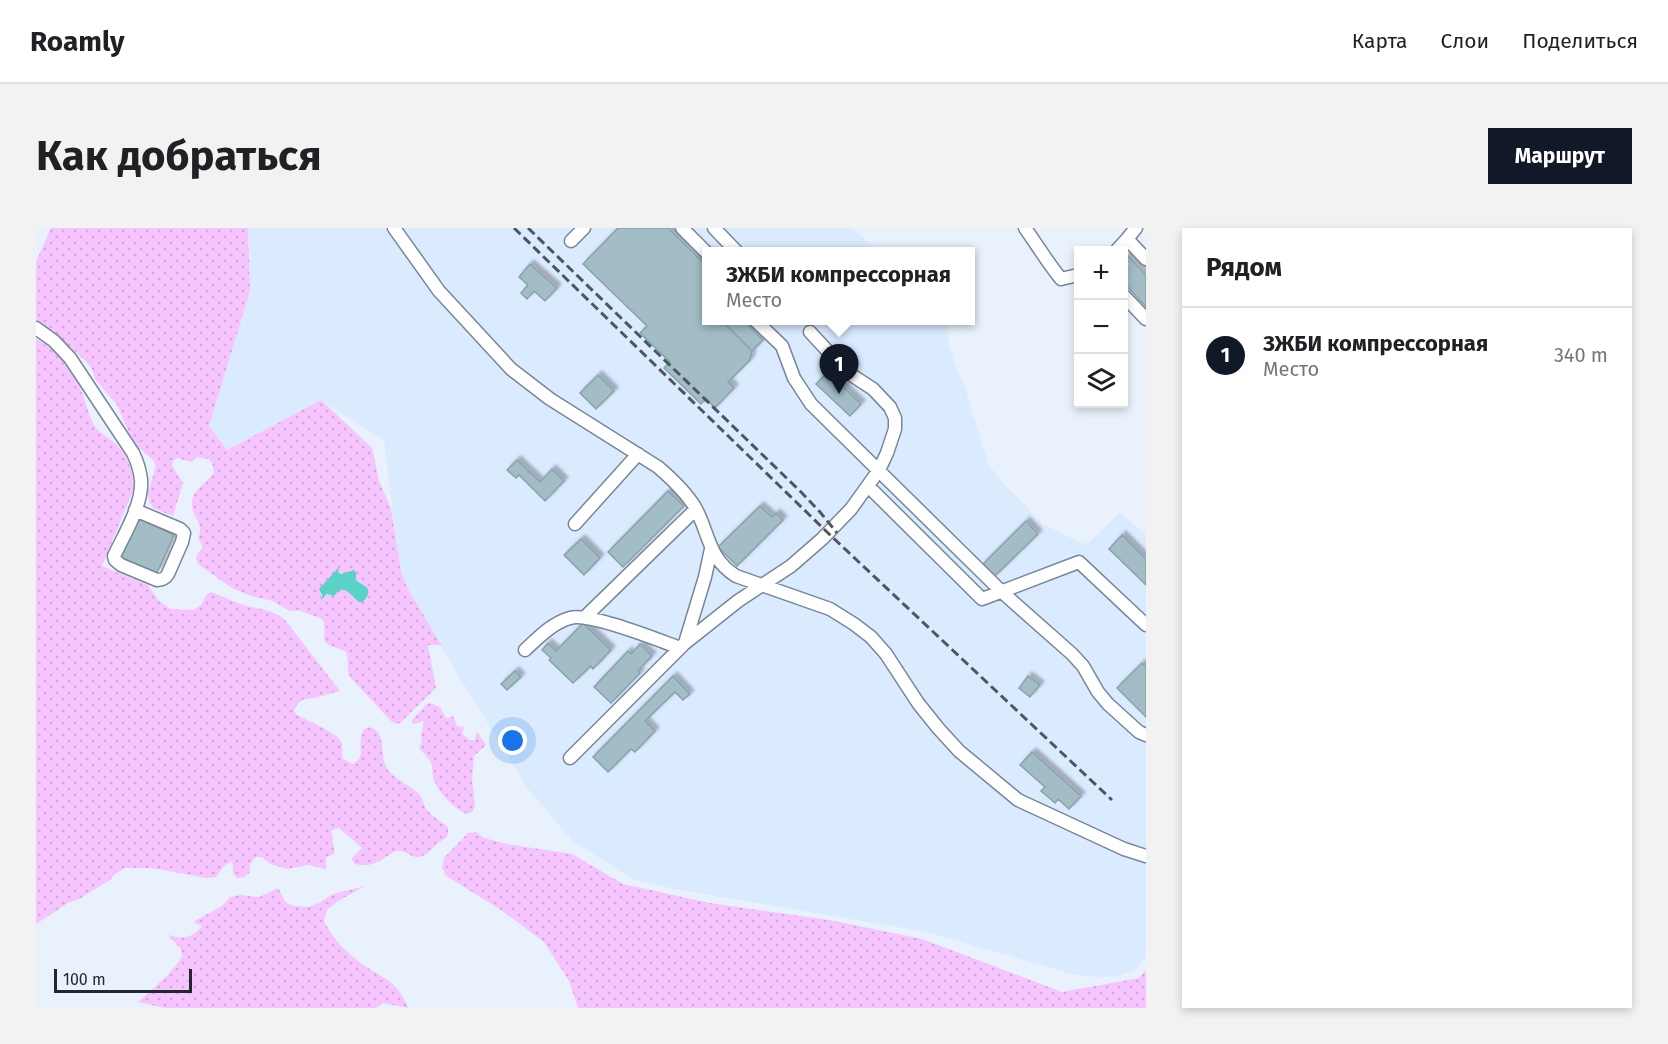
<!DOCTYPE html>
<html lang="ru">
<head>
<meta charset="utf-8">
<style>
  :root { --surface:#fff; --page:#f2f2f2; --text:#202124; --muted:#757577; --line:#e0e0e0; --accent:#111827 }
  body { margin:0; font-family:"Fira Sans",sans-serif; background:var(--page); color:var(--text) }
  .controls { position:absolute; right:18px; top:18px; display:grid; overflow:hidden; border-radius:0px; box-shadow:0 3px 9px #0003 }
  .controls button { width:54px; height:54px; display:grid; place-items:center; padding:0; border:0; border-bottom:2px solid var(--line); background:var(--surface); color:var(--text); font:30px sans-serif }
  .scale { position:absolute; left:18px; bottom:15px; width:138px; box-sizing:border-box; padding-left:6px; border:3px solid #23282f; border-top:0; font-size:16px; line-height:21px; white-space:nowrap; color:#23282f; -webkit-text-stroke:4px #e8f1fc; paint-order:stroke }
  .you { position:absolute; left:477px; top:513px; width:21px; height:21px; margin:-15px; border:4px solid #fff; border-radius:50%; background:#1a73e8; box-shadow:0 0 0 9px #1a73e833 }
  .badge { display:grid; place-items:center; width:39px; height:39px; border-radius:50%; background:var(--accent); color:#fff; font-size:20px; font-weight:700 }
  .pin { position:absolute; translate:-50% -50px; filter:drop-shadow(0 2px 3px #0008) }
  .pin::after { content:''; position:absolute; top:32px; width:21px; height:18px; background:inherit; clip-path:polygon(0 0,100% 0,50% 100%) }
  .popup { position:absolute; left:666px; top:19px; width:273px; height:78px; box-sizing:border-box; display:grid; place-content:center; border-radius:0px; background:var(--surface); filter:drop-shadow(0 2px 4px #0005); font-size:20px; white-space:nowrap; color:var(--muted) }
  .popup b { font-size:22px; color:var(--text) }
  .popup::after { content:''; position:absolute; left:50%; top:100%; margin-left:-12px; border:12px solid transparent; border-top-color:var(--surface) }
  .list { margin:0; padding:0; list-style:none }
  h2 { display:flex; justify-content:space-between; align-items:center; height:78px; margin:0; padding:0 24px; font-size:26px }
  h2 small { font-size:20px; font-weight:400; color:var(--muted) }
  .list li { display:grid; grid-template-columns:39px 1fr auto; gap:18px; align-items:center; box-sizing:border-box; height:96px; padding:0 24px; border-top:2px solid var(--line) }
  .list b { display:block; font-size:22px; white-space:nowrap }
  .list p { margin:0; font-size:20px; white-space:nowrap; color:var(--muted) }
  .list em { font-size:20px; font-style:normal; color:var(--muted) }
  .icon { flex:none; width:33px; height:33px; fill:none; stroke:currentColor; stroke-width:2; stroke-linecap:round; stroke-linejoin:round }
  .map { position:relative; flex:none; width:1110px; height:780px; overflow:hidden; border-radius:0px }
  header { display:flex; align-items:center; gap:36px; box-sizing:border-box; height:84px; padding:0 30px; background:var(--surface); border-bottom:2px solid var(--line) }
  header strong { font-size:28px }
  nav { display:flex; gap:33px; margin-inline-start:auto; font-size:21px }
  .intro { display:flex; align-items:center; justify-content:space-between; box-sizing:border-box; height:144px; padding:0 36px }
  h1 { margin:0; font-size:42px }
  .button { padding:15px 27px; border-radius:0px; background:var(--accent); color:#fff; font-size:21px; font-weight:700 }
  main { display:flex; gap:36px; padding:0 36px }
  aside { flex:1; background:var(--surface); border-radius:0px; box-shadow:0 3px 9px #0003 }
  .map>svg:first-child { display:block }
</style>
</head>
<body>
<header>
<strong>Roamly</strong>
<nav><a>Карта</a><a>Слои</a><a>Поделиться</a></nav>
</header>
<div class="intro"><h1>Как добраться</h1><a class="button">Маршрут</a></div>
<main>
<div class="map">
<svg width="1110" height="780" viewBox="0 0 1110 780">
  <defs>
    <pattern id="grass-dots" width="8" height="8" patternUnits="userSpaceOnUse" patternTransform="scale(1.5)"><rect width="8" height="8" fill="#f6c4ff"/><path d="M2 2h.1M6 6h.1" fill="none" stroke="#d3a8db" stroke-width="1.8" stroke-linecap="round"/></pattern>
    <filter id="shadow"><feDropShadow dx="4" dy="-4" stdDeviation="1.5" flood-color="#0004"/></filter>
  </defs>
  <rect width="100%" height="100%" fill="#e8f1fc"/>
  <!-- built -->
  <path fill="#dbebff" d="M213 0H816L842 23 671 24V92L911 93 913 117 920 139 929 159 952 236 968 256 1007 296 1050 317 1084 284 1110 308V730L1099 742 1082 748 1060 749 1036 746 891 704 638 661 596 651 536 612 492 561 421 445 372 361 365 343 362 327 348 212 285 172 191 222 173 198 214 63Z"/>
  <!-- grass -->
  <path fill="url(#grass-dots)" fill-rule="evenodd" d="M15 0H212L214 63 173 198 191 222 285 172 336 220 343 253 355 280 365 344 372 361 405 417H392L400 460 364 495 360 496 355 493 313 448C311 440 313 432 310 424 285 412 289 422 288 393L284 390 261 382 254 383 237 373 215 368 196 360 163 337 160 331 161 326 166 321V317L162 310C170 296 153 287 156 272 158 261 172 254 178 245L176 235 173 231 160 229 156 234 141 230 137 233 136 238 147 255 137 288 117 280 113 273 112 265 120 238 117 232 102 219 94 207 81 177 59 151 56 141 52 135 21 107 0 91V34ZM303 340 302 344C307 347 310 345 315 342L320 345V352L326 355 318 371C316 368 314 364 311 362 303 358 291 367 285 371V364Z
    M0 111C19 120 36 143 45 162 50 174 52 186 58 197 63 204 68 207 75 212 91 224 97 241 98 260L66 338 112 357 123 373 135 381 157 382 165 377 171 366 175 364C186 368 197 374 208 377 224 382 234 380 249 392L304 463 278 470 268 471 261 476 258 483 261 487C271 492 298 504 304 512 308 516 305 525 307 531L317 536C329 528 323 524 325 512 325 509 326 505 327 502L332 499C349 502 345 520 348 533 352 549 371 555 382 565 387 569 387 576 390 581 396 588 405 593 412 599 413 613 407 610 400 617 376 643 375 618 358 624 355 625 353 627 350 629 339 636 332 639 319 636L315 631 326 620 303 600 296 602C295 611 299 617 298 626L290 629V641L272 637 251 641 234 636 226 629H220L214 636V644L209 649 201 650 197 646V638L195 633 188 638 180 649 171 650 116 640H89L80 645 74 652 43 671 32 675 0 696Z
    M394 475 404 479 410 490 417 488 421 498 425 499 428 498 426 506 434 512H439L441 503 450 517 438 528 436 551 439 577 437 583 432 586C419 583 400 562 397 549 396 544 397 539 395 535 392 529 387 525 383 520L386 514 385 507 388 493 378 496 376 494V492L391 476Z
    M440 604 448 610 471 616 536 626 587 656 674 675 793 692 886 711 1026 764 1103 750 1110 742V780H542L533 753 508 714 468 684 409 647 406 639 408 630 432 605Z
    M329 658 302 673 291 682 288 693C298 713 311 725 329 738 341 746 355 752 363 763 367 768 370 775 372 780L347 775 340 780H129L102 774 133 746 146 729 145 721 132 707C148 711 155 711 166 698L157 694 186 678 194 669 204 667 223 669 242 660 250 675 259 678 272 679 283 675 297 666Z"/>
  <!-- water -->
  <path fill="#5bd2c7" d="M303 339 302 344 305 346 318 342 320 345V352C329 359 339 360 327 374H323C313 367 309 354 298 368L291 366 285 372 286 367 283 361Z"/>
  <!-- building -->
  <path fill="#a3bdc6" stroke="#88a1aa" stroke-width="1.5" filter="url(#shadow)" d="M582 0H632L671 38V92H685L716 123 714 132 692 154 698 160 679 180 670 171 665 176 628 140 634 134 604 105 611 98 547 36Z
    M1091 27 1110 47V79L1088 55V31Z
    M494 36 521 60 509 73 498 63 491 71 485 65 492 57 483 49Z
    M685 92H707L727 112 716 123Z
    M792 144 825 176 814 188 780 156Z
    M562 147 578 163 560 181 544 165Z
    M481 232 504 254 516 241 528 253 509 273 483 247 480 250 471 242Z
    M632 263 648 278 587 339 572 324Z
    M724 278 736 289 740 285 747 292 701 338 682 319Z
    M102 290 138 307 121 345 84 329Z
    M990 293 1002 306 958 349 946 337Z
    M1086 307 1110 331V357L1073 321Z
    M545 311 564 330 548 347 528 327Z
    M547 395 575 422 557 441 555 438 537 455 513 432 515 430 506 422 512 415 520 423Z
    M604 416 616 428 602 443 604 445 575 475 558 459 592 423 595 426Z
    M1106 435 1110 439V489L1081 460Z
    M479 443 485 449 471 462 465 456Z
    M637 448 654 466 647 472 639 464 609 493 619 503 599 524 595 521 572 544 557 529Z
    M992 448 1004 457 994 469 983 460Z
    M996 524 1045 568 1033 581 1022 571 1019 575 1005 563 1009 559 984 537Z"/>
  <g fill="none" stroke-linecap="round" stroke-linejoin="round">
    <!-- minor casing -->
    <g stroke="#798698" stroke-width="15">
      <path id="minor" d="M358 0 403 63 475 141 514 171 622 239C636 251 651 265 660 281 674 308 672 330 700 348L794 381 818 396 835 409 850 426 882 475 902 500 923 523 982 572 1088 621 1110 628
        M646 0 671 25
        M678 0 701 24
        M989 0C1001 17 1012 35 1025 51L1042 47
        M1100 0 1091 11 1110 31
        M535 13 548 0
        M1081 22 1091 11
        M1088 68 1110 91
        M719 92 746 118 758 150 775 176 966 364 1036 426 1047 438 1062 464 1072 476 1103 504 1110 507
        M0 100 18 113 34 130 97 225C101 233 104 243 105 252 107 276 88 307 78 328L79 332 85 337 121 352C126 352 129 351 132 346L146 314 148 305 144 301 99 282
        M832 258 946 371 1043 334 1110 397
        M539 296 602 226
        M549 389 660 281
        M649 415 669 349 675 321
        M489 422C502 410 516 395 534 390 553 384 622 412 644 420
        M534 530 649 415 702 373 755 338 786 311 815 281 843 242 851 225 859 201V190L854 179 837 161 811 144 774 104"/>
    </g>
    <!-- minor -->
    <use href="#minor" stroke="#fff" stroke-width="12"/>
    <!-- rail -->
    <path stroke="#50565e" stroke-width="3" stroke-dasharray="9 4.5" stroke-linecap="butt" d="M478 0 792 305 1076 572
      M492 0 765 264 784 284 801 305"/>
  </g>
</svg>
<div class="controls">
<button>+</button>
<button>−</button>
<button><svg class="icon" aria-label="layers" viewBox="0 0 24 24"><path d="M12 4l9 5-9 5-9-5zM3 14l9 5 9-5"/></svg></button>
</div>
<div class="scale">100 m</div>
<div class="you"></div>
<div class="pin badge" style="left:803px;top:166px">1</div>
<div class="popup"><b>ЗЖБИ компрессорная</b>Место</div>
</div>
<aside>
<h2>Рядом<small></small></h2>
<ul class="list">
<li><span class="badge">1</span><div><b>ЗЖБИ компрессорная</b><p>Место</p></div><em>340 m</em></li>
</ul>
</aside>
</main>
</body>
</html>
